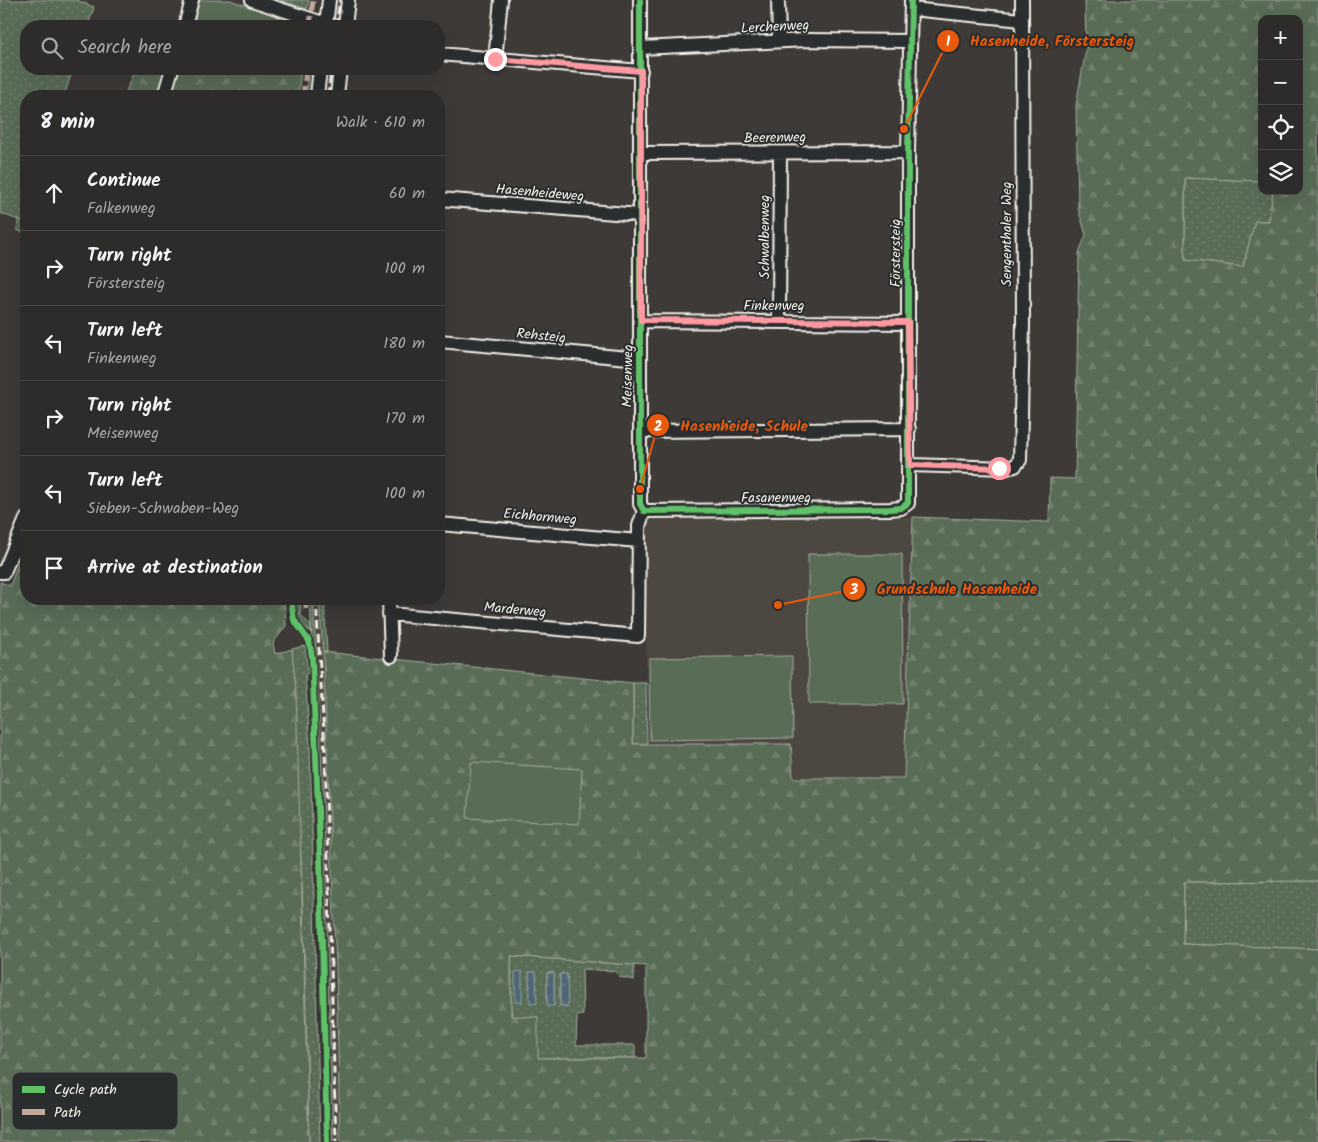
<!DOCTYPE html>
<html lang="en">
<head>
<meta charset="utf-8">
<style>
  :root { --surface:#2e2c2a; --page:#363432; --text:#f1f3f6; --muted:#a7a7a8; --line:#494847 }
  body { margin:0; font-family:Kalam,sans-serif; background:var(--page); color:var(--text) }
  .controls { position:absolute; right:15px; top:15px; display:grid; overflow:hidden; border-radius:10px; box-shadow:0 5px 20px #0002 }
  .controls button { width:45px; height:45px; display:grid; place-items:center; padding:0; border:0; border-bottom:1px solid var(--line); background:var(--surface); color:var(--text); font:25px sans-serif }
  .stop { position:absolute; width:15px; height:15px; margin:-11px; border:4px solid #ff9aa2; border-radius:50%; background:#fff }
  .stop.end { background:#ff9aa2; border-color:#fff; box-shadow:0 1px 5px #0008 }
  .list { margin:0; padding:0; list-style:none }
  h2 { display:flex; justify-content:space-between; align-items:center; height:65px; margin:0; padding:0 20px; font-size:21px }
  h2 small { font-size:16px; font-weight:400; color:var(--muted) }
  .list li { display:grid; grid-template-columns:32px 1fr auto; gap:15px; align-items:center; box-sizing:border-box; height:75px; padding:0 20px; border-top:1px solid var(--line) }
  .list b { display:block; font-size:19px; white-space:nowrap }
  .list p { margin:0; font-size:16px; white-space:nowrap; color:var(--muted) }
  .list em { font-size:16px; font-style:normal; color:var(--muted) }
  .icon { flex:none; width:28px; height:28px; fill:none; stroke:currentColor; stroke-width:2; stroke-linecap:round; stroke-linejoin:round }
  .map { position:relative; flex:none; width:1318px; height:1142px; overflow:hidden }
  .search { position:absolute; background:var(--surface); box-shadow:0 5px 20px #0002; left:20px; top:20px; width:425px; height:55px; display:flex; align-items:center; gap:12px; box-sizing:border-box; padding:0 18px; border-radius:20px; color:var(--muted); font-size:19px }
  .panel { position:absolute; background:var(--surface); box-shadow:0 5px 20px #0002; left:20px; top:90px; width:425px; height:515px; border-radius:20px }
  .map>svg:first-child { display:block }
</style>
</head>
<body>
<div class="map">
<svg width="1318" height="1142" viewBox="0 0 1318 1142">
  <defs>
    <pattern id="grass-dots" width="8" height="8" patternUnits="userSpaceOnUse" patternTransform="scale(1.25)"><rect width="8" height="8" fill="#596c56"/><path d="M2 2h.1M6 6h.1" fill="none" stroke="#71816e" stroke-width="1.8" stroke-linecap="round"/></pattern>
    <pattern id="forest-firs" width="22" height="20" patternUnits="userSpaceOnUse" patternTransform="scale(1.25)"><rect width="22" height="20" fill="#596c56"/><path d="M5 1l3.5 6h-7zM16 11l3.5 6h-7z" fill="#71816e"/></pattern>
    <pattern id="water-ripples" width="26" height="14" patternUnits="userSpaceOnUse" patternTransform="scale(1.25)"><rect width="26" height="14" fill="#516675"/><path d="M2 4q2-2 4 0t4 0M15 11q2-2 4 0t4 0" fill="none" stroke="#6b7c89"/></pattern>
  </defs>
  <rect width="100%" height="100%" fill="#3d3a38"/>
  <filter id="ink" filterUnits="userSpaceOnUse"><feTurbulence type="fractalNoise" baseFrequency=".02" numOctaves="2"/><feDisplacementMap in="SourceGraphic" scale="10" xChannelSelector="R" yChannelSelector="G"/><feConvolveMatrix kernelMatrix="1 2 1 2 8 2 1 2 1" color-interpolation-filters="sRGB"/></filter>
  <g filter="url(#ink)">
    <!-- built -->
    <path fill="#4d4642" d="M337 0H343L340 26H333Z
      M328 69H334L332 96H325Z
      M913 517 904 778H793L791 744H647L645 528 649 521 655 518Z
      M313 599H319L326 715 340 1142H333L323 789Z"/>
    <!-- grass -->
    <path fill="url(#grass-dots)" stroke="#a6ae9f" fill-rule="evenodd" d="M0 0H76L94 7 88 26H26V69H73L64 96H26V223L0 213Z
      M280 0H309L307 9Z
      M308 69H315L312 96H306Z
      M1185 178 1262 181V191H1273L1269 221H1255L1243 267 1185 260Z
      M294 599H301L300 614 311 626V633L296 619Z
      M310 599H313L323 789 333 1142H329L324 903Z
      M319 599H324L327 652H323Z
      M305 646 308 673 305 675 310 746 320 1142H309L304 935 292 649Z
      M633 683H646L647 744H633Z
      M1318 881V949L1183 944 1184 882Z
      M511 956 634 965V980L620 977 614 971 582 969 583 1015 577 1016 576 1045H635V1058H538L511 1016ZM529 972H536V1003H530ZM547 973H554V1005H547ZM560 974H567V1006H560Z"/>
    <!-- forest -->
    <path fill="url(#forest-firs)" stroke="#a6ae9f" fill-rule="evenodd" d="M1085 0H1318V881L1184 882 1183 944 1318 949V1142H340L336 968 323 652 633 683V744H791L793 778H904L913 517 1049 522 1050 478 1075 479 1079 253 1086 235 1078 208 1076 105 1086 49ZM1262 19H1299V191H1273L1269 221H1255L1243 267 1185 260V178L1262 181ZM511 956 646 966V1058H538V1017L511 1016Z
      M136 69H295L301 70 298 96H124Z
      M18 219 26 223V234L17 230Z
      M26 541V599H284L286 626 273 643 275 654 292 649 296 693 309 1142H0V582L10 586Z"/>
    <!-- pitch -->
    <path fill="#596c56" stroke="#a6ae9f" d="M199 0H230L306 26H190Z
      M808 554H902L903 704H809Z
      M792 656 793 738 650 740 649 658Z
      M471 762 582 769 579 824 467 818Z"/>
    <!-- water -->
    <path fill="url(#water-ripples)" stroke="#929ea3" d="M522 971V1002H515V972Z
      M529 972H536L537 1003H530Z
      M547 973H554V1006H547Z
      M560 974H567L568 1006H560Z"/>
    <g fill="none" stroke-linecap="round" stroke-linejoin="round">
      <!-- minor casing -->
      <g stroke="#f4f1e8" stroke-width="16">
        <path id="minor" d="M252 0 326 24
          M640 0V504L644 511
          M778 0 779 41
          M911 9 1022 20
          M185 26 192 0
          M326 26 329 0
          M345 26 348 0
          M641 48 807 40 910 41
          M439 54 641 71
          M495 59 501 0
          M164 96 172 69
          M317 96 320 69
          M337 96 340 69
          M641 153 908 152
          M439 199 640 215
          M641 321 908 323
          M779 321 780 153
          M439 341 640 359
          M640 431 909 429
          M910 465 1007 468 1015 466 1020 460 1023 325 1022 0
          M644 511 890 509 901 508 908 503V152L911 0
          M439 524 639 541
          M0 572H4L26 519
          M389 599 391 656
          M389 614 638 636 639 526 644 511"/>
      </g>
      <!-- minor -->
      <use href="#minor" stroke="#2a2d2e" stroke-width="12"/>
      <!-- rail -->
      <path stroke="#f4f1e8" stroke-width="3" stroke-dasharray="8 4" stroke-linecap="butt" d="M336 26 340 0
        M328 96 331 69
        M316 599 325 752 336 1142"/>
      <!-- quiet -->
      <path stroke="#c3a89e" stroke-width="5" stroke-dasharray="10 5" stroke-linecap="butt" d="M310 26 313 0
        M303 96 306 69
        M306 599V613"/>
      <!-- cycleway casing -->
      <g stroke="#2a2d2e" stroke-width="9">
        <path id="cycleway" d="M640 0V504L644 511 890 509 901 508 908 503V152L911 0
          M291 599 294 620 309 641 312 657 320 858 327 1142"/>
      </g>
      <!-- cycleway -->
      <use href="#cycleway" stroke="#61c268" stroke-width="6"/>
    </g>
  </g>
  <g fill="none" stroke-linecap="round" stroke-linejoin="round" filter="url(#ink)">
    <!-- route -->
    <path stroke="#ff9aa2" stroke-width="6" d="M495 59 641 71V320L908 322 910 465 999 468"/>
  </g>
  <g text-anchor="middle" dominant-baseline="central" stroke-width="4" stroke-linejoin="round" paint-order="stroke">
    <!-- street labels -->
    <g font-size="14" fill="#f4f1e8" stroke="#2a2d2e">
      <text transform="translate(775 27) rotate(-3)">Lerchenweg</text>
      <text transform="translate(775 138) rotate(-1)">Beerenweg</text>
      <text transform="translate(540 193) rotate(5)">Hasenheideweg</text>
      <text transform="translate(1007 234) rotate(-90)">Sengenthaler Weg</text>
      <text transform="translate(765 237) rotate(-90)">Schwalbenweg</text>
      <text transform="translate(896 253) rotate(-90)">Förstersteig</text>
      <text x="774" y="306">Finkenweg</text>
      <text transform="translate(541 336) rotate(6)">Rehsteig</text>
      <text transform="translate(628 376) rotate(-89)">Meisenweg</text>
      <text x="776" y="498">Fasanenweg</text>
      <text transform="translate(540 517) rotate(5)">Eichhornweg</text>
      <text transform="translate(515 610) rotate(5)">Marderweg</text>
    </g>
  </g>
  <!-- legend -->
  <rect x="12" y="1072" width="166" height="58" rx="8" fill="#2a2d2e" stroke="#676866" stroke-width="1"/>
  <rect x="22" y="1086" width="23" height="7" fill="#61c268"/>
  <rect x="22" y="1109" width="23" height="6" fill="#c3a89e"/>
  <g font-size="14" fill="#f4f1e8">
    <text x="54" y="1094">Cycle path</text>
    <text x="54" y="1117">Path</text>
  </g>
  <!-- callouts -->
  <path fill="none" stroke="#e8590c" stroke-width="2" d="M904 129L948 41M640 489L658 425M778 605L854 589"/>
  <g fill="#e8590c" stroke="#2a2d2e" stroke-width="2">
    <circle cx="904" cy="129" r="5"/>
    <circle cx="640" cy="489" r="5"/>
    <circle cx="778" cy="605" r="5"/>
    <circle cx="948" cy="41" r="12"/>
    <circle cx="658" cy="425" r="12"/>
    <circle cx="854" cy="589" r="12"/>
  </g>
  <g font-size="15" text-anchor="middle" font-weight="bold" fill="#fff">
    <text x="948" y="46">1</text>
    <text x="658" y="431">2</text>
    <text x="854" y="594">3</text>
  </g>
  <g font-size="15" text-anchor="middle" font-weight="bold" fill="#e8590c" stroke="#2a2d2e" stroke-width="4" stroke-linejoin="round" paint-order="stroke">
    <text x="1052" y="46">Hasenheide, Förstersteig</text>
    <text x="744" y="431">Hasenheide, Schule</text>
    <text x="957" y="594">Grundschule Hasenheide</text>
  </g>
</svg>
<div class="controls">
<button>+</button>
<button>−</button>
<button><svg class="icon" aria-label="locate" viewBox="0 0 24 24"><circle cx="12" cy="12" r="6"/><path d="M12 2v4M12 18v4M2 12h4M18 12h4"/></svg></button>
<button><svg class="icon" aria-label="layers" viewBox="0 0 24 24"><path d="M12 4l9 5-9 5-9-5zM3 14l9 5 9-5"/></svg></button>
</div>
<div class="stop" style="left:999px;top:468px"></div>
<div class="stop end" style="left:495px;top:59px"></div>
<div class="search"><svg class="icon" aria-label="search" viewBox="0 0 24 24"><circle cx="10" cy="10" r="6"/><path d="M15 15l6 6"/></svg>Search here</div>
<section class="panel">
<h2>8 min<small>Walk · 610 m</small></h2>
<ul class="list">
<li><svg class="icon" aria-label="ahead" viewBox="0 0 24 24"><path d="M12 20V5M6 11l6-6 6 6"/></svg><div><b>Continue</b><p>Falkenweg</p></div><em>60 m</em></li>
<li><svg class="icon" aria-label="right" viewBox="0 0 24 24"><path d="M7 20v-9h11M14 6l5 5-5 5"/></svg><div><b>Turn right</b><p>Förstersteig</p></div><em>100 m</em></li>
<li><svg class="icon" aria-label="left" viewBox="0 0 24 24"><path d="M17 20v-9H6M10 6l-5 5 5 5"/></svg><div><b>Turn left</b><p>Finkenweg</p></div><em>180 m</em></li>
<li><svg class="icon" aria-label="right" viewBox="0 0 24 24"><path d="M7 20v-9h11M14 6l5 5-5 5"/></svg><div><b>Turn right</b><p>Meisenweg</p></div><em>170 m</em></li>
<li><svg class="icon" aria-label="left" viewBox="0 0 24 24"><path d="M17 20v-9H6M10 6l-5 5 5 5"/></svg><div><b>Turn left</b><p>Sieben-Schwaben-Weg</p></div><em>100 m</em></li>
<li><svg class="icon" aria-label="arrive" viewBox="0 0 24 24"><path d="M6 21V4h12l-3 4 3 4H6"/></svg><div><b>Arrive at destination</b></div></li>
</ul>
</section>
</div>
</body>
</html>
